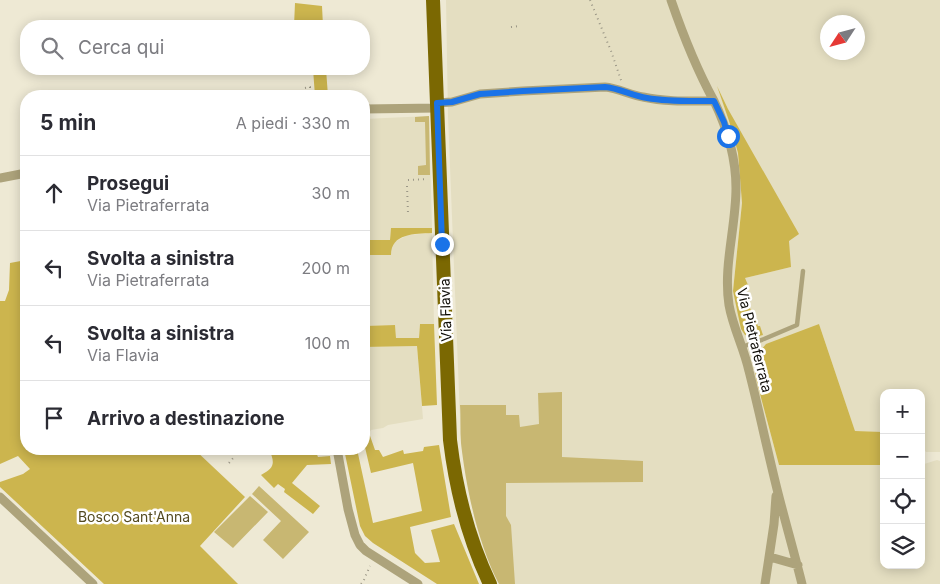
<!DOCTYPE html>
<html lang="it">
<head>
<meta charset="utf-8">
<style>
  :root { --surface:#fff; --page:#f2f2f3; --text:#2b2b33; --muted:#7c7c81; --line:#e1e1e2 }
  body { margin:0; font-family:Inter,sans-serif; background:var(--page); color:var(--text) }
  .controls { position:absolute; right:15px; bottom:15px; display:grid; overflow:hidden; border-radius:10px; box-shadow:0 2px 12px #0003 }
  .controls button { width:45px; height:45px; display:grid; place-items:center; padding:0; border:0; border-bottom:1px solid var(--line); background:var(--surface); color:var(--text); font:25px sans-serif }
  .compass { position:absolute; left:820px; top:15px; width:45px; height:45px; border-radius:50%; background:var(--surface); box-shadow:0 2px 12px #0003; rotate:234deg }
  .stop { position:absolute; width:15px; height:15px; margin:-11px; border:4px solid #1a73e8; border-radius:50%; background:#fff }
  .stop.end { background:#1a73e8; border-color:#fff; box-shadow:0 1px 5px #0008 }
  .list { margin:0; padding:0; list-style:none }
  h2 { display:flex; justify-content:space-between; align-items:center; height:65px; margin:0; padding:0 20px; font-size:21px }
  h2 small { font-size:16px; font-weight:400; color:var(--muted) }
  .list li { display:grid; grid-template-columns:32px 1fr auto; gap:15px; align-items:center; box-sizing:border-box; height:75px; padding:0 20px; border-top:1px solid var(--line) }
  .list b { display:block; font-size:19px; white-space:nowrap }
  .list p { margin:0; font-size:16px; white-space:nowrap; color:var(--muted) }
  .list em { font-size:16px; font-style:normal; color:var(--muted) }
  .icon { flex:none; width:28px; height:28px; fill:none; stroke:currentColor; stroke-width:2; stroke-linecap:round; stroke-linejoin:round }
  .map { position:relative; flex:none; width:940px; height:584px; overflow:hidden }
  .search { position:absolute; background:var(--surface); box-shadow:0 2px 12px #0003; left:20px; top:20px; width:350px; height:55px; display:flex; align-items:center; gap:12px; box-sizing:border-box; padding:0 18px; border-radius:20px; color:var(--muted); font-size:19px }
  .panel { position:absolute; background:var(--surface); box-shadow:0 2px 12px #0003; left:20px; top:90px; width:350px; height:365px; border-radius:20px }
  .map>svg:first-child { display:block }
</style>
</head>
<body>
<div class="map">
<svg width="940" height="584" viewBox="0 0 940 584">
  <rect width="100%" height="100%" fill="#eee9d4"/>
  <!-- built -->
  <path fill="#e4dec1" fill-rule="evenodd" d="M446 0H940V452H926L921 445V393H884V432L855 431 819 324 754 358 756 379 779 465H884V565H921V465L937 460 940 461V584H499L492 570 475 521 467 479 461 443 448 116ZM828 22H858V52H828ZM719 91 728 109 791 267 745 278 741 288 758 327 760 326 745 335 733 291 742 203 738 153 729 121Z
    M429 116 432 228 391 229 390 240H364V119Z
    M432 233 434 324H420L419 338H396L395 325 364 326V255H391V248L394 242 408 235Z
    M417 346 423 419 388 425 383 428 371 430 369 433 364 434V347Z"/>
  <!-- green -->
  <path fill="#c8b772" d="M429 116 430 175H418V166L426 165 425 122H415V117Z
    M562 392V457L643 461V482L506 483V516L511 525 515 584H499C478 544 466 488 461 443 460 430 461 417 460 405H506V415H519L520 427 539 424 538 393Z
    M259 486 309 532 283 559 263 540 281 521 252 494Z
    M250 496 268 512 233 548 214 532Z"/>
  <!-- forest -->
  <path fill="#ccb54e" d="M295 3 322 6 323 26H294Z
    M313 69H326L328 96H315Z
    M717 86 728 109 799 234 789 241 791 267 745 278 748 285 741 288 758 326H760L763 335 751 338 745 335 741 329 733 291 742 203 738 153 729 121Z
    M364 228V240H390L391 228H432V233C415 234 391 233 391 255H364Z
    M26 260V449H194L245 497 200 546 238 584H104L0 487V482L23 474 30 469 18 456 0 464V301H5L9 290 10 263Z
    M420 324H434L437 405 422 406 417 346 364 347V326L395 325 396 338H419Z
    M819 324 855 431 884 432V465H779L756 379 754 358 766 344Z
    M369 433 375 450H379L383 457 403 450 404 454 423 451 424 447 439 445 451 517 410 527 415 553 425 563 440 562 431 530 454 524 479 584H437L373 543 365 536 360 526 344 449H357L373 523 422 511 413 463 371 473 364 443V434Z
    M269 449H286L287 455 316 452 318 457 330 456 331 464 307 465 292 483 320 506 313 514 284 492 285 489 278 484 274 488 261 475C275 468 275 463 269 449Z"/>
  <g fill="none" stroke-linecap="round" stroke-linejoin="round">
    <!-- path -->
    <path stroke="#9b9787" stroke-width="2" stroke-dasharray="1 4" stroke-linecap="butt" d="M590 0 611 51 622 83
      M511 27 520 26
      M305 88 310 87V96
      M408 180 428 179
      M407 186 408 213
      M229 463 234 457
      M361 584 363 582 370 566"/>
    <!-- lane -->
    <path stroke="#ada37b" stroke-width="4.5" d="M742 347 764 339 797 325 803 271"/>
    <!-- street -->
    <path stroke="#ada37b" stroke-width="9" d="M671 0C683 35 696 68 714 101
      M437 103 452 102 480 94 523 91 605 87C618 88 630 95 643 97 666 102 690 101 714 101 727 128 736 157 736 188 736 227 723 266 729 305 733 328 744 348 749 371 759 410 767 449 777 489 785 521 794 552 802 584
      M364 109 437 108
      M0 178 26 173
      M337 449 348 509 355 535 360 545 366 551 418 584
      M0 497 93 584
      M770 557 798 565
      M765 584 774 524 776 496"/>
    <!-- primary -->
    <path stroke="#7b6802" stroke-width="14" d="M433 0 450 440C456 490 468 538 490 584"/>
  </g>
  <g fill="none" stroke-linecap="round" stroke-linejoin="round">
    <!-- route -->
    <path stroke="#1a73e8" stroke-width="6" d="M442 244 437 103 452 102 480 94 523 91 605 87C619 88 632 96 647 98 669 102 691 101 714 101L724 122 728 136"/>
  </g>
  <g text-anchor="middle" dominant-baseline="central" stroke-width="5" stroke-linejoin="round" paint-order="stroke">
    <!-- street labels -->
    <g font-size="14" fill="#0e0c06" stroke="#fff">
      <text transform="translate(445 310) rotate(-92)">Via Flavia</text>
      <text transform="translate(755 340) rotate(76)">Via Pietraferrata</text>
    </g>
    <!-- park labels -->
    <g font-size="14" fill="#544a20" stroke="#fff">
      <text x="134" y="516">Bosco Sant'Anna</text>
    </g>
  </g>
</svg>
<div class="controls">
<button>+</button>
<button>−</button>
<button><svg class="icon" aria-label="locate" viewBox="0 0 24 24"><circle cx="12" cy="12" r="6"/><path d="M12 2v4M12 18v4M2 12h4M18 12h4"/></svg></button>
<button><svg class="icon" aria-label="layers" viewBox="0 0 24 24"><path d="M12 4l9 5-9 5-9-5zM3 14l9 5 9-5"/></svg></button>
</div>
<svg class="compass" viewBox="-18 -18 36 36"><path d="M0-13l5 13h-10z" fill="#e53935"/><path d="M0 13l5-13h-10z" fill="#7c7c81"/></svg>
<div class="stop" style="left:728px;top:136px"></div>
<div class="stop end" style="left:442px;top:244px"></div>
<div class="search"><svg class="icon" aria-label="search" viewBox="0 0 24 24"><circle cx="10" cy="10" r="6"/><path d="M15 15l6 6"/></svg>Cerca qui</div>
<section class="panel">
<h2>5 min<small>A piedi · 330 m</small></h2>
<ul class="list">
<li><svg class="icon" aria-label="ahead" viewBox="0 0 24 24"><path d="M12 20V5M6 11l6-6 6 6"/></svg><div><b>Prosegui</b><p>Via Pietraferrata</p></div><em>30 m</em></li>
<li><svg class="icon" aria-label="left" viewBox="0 0 24 24"><path d="M17 20v-9H6M10 6l-5 5 5 5"/></svg><div><b>Svolta a sinistra</b><p>Via Pietraferrata</p></div><em>200 m</em></li>
<li><svg class="icon" aria-label="left" viewBox="0 0 24 24"><path d="M17 20v-9H6M10 6l-5 5 5 5"/></svg><div><b>Svolta a sinistra</b><p>Via Flavia</p></div><em>100 m</em></li>
<li><svg class="icon" aria-label="arrive" viewBox="0 0 24 24"><path d="M6 21V4h12l-3 4 3 4H6"/></svg><div><b>Arrivo a destinazione</b></div></li>
</ul>
</section>
</div>
</body>
</html>
